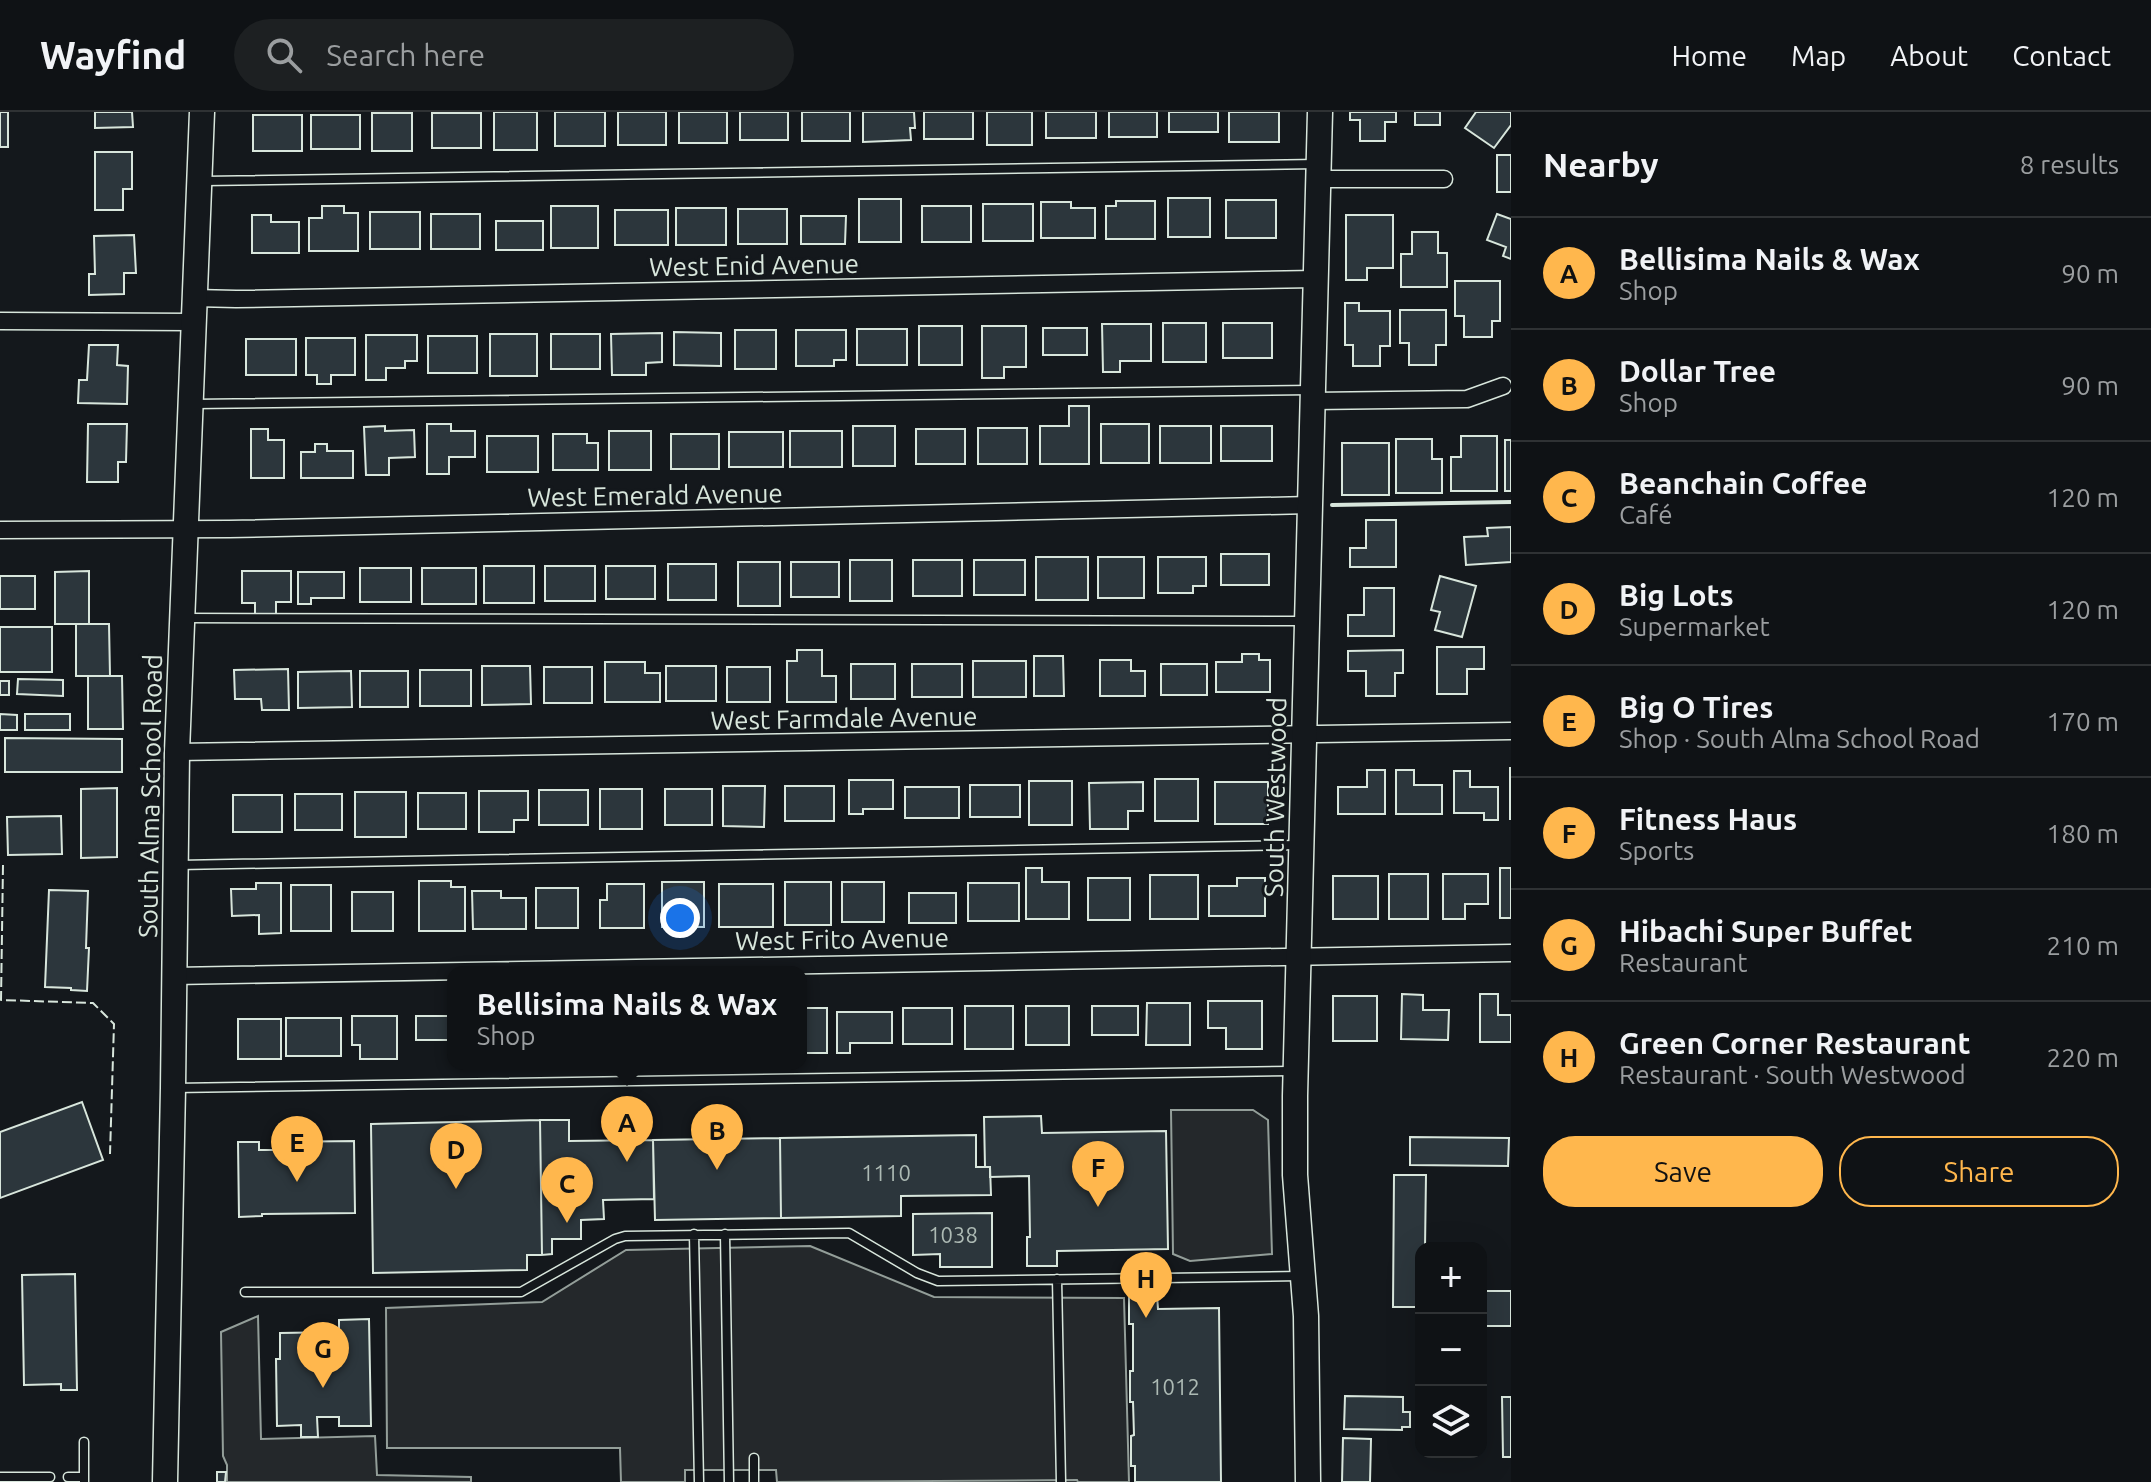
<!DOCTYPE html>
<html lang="en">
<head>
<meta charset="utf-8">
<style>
  :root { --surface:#0f1215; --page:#1d2022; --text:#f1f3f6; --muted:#9b9ea0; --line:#2f3234; --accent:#ffb74d }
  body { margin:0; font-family:Ubuntu,sans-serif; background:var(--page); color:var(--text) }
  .controls { position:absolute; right:24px; bottom:24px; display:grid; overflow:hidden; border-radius:16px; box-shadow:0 8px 32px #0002 }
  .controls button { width:72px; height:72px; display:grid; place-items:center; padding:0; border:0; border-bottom:2px solid var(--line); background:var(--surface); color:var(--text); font:40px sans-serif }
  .you { position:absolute; left:680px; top:806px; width:28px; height:28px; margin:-20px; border:6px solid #fff; border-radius:50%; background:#1a73e8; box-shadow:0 0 0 12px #1a73e833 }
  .badge { display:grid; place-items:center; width:52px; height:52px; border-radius:50%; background:var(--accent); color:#111; font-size:26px; font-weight:700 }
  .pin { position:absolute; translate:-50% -66px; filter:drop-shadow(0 2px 4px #0008) }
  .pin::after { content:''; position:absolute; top:42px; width:28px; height:24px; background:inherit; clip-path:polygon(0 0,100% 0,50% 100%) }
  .popup { position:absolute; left:447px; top:854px; width:360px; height:104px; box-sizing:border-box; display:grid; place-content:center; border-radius:16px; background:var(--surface); filter:drop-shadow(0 2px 6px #0005); font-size:26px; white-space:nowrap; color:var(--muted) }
  .popup b { font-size:30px; color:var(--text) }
  .popup::after { content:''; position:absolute; left:50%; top:100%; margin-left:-16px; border:16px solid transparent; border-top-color:var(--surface) }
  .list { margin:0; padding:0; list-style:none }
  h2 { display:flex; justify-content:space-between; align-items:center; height:104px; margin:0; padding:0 32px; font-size:34px }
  h2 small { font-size:26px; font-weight:400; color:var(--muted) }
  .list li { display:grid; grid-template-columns:52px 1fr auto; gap:24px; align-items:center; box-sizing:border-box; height:112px; padding:0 32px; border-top:2px solid var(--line) }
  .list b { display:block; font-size:30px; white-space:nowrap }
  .list p { margin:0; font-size:26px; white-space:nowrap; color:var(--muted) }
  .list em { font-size:26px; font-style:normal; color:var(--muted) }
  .actions { display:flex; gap:16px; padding:24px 32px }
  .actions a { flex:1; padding:18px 0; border:2px solid var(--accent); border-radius:32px; text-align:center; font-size:28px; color:var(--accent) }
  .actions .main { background:var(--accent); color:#111 }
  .icon { flex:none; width:44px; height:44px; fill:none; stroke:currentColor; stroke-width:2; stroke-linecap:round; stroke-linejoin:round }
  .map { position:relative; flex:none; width:1511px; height:1370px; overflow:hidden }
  header { display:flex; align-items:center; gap:48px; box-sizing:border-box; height:112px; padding:0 40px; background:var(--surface); border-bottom:2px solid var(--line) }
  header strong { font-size:38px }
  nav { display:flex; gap:44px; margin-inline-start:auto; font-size:28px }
  .search { width:560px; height:72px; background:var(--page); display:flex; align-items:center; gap:20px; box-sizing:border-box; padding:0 28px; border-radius:44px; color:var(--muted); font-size:30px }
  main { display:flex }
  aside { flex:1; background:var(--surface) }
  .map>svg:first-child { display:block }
</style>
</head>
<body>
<header>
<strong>Wayfind</strong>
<div class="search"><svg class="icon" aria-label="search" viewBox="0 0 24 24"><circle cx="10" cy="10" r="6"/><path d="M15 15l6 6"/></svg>Search here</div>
<nav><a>Home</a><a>Map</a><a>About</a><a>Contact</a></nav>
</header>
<main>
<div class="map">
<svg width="1511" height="1370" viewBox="0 0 1511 1370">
  <rect width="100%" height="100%" fill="#14181c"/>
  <!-- parking -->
  <path fill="#24282b" stroke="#939e99" stroke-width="2" d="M1171 998H1253L1268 1008 1272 1142 1190 1149 1173 1142Z
    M810 1134 934 1185 1124 1186 1129 1370H1078L1077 1368 777 1370 776 1358H685V1370H621L620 1336H387L386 1196 542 1190 626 1138Z
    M258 1204 261 1327 375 1324 377 1363 471 1365V1370H227V1353L223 1344 221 1220Z"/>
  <!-- building -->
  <path fill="#2c363c" stroke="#d8e6dc" stroke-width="2" d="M0 0H8V35H0Z
    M95 0H132L133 15 95 16Z
    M494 0H537V38H494Z
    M555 0H605V34H555Z
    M618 0H666V33H618Z
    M679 0H727V31H679Z
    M740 0H788V28H740Z
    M802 0H850V29H802Z
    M863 0H914L915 16H910L911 28 863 30Z
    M924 0H973V27H924Z
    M987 0H1032V33H987Z
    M1046 0H1096V26H1046Z
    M1109 0H1157V25H1109Z
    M1169 0H1218V20H1169Z
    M1229 0H1279V30H1229Z
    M1350 0H1396V10H1385V29H1360V8H1350Z
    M1415 0H1440V13H1415Z
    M1476 0H1511V13L1494 36 1465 16Z
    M372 1H412V39H372Z
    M432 1H481V36H432Z
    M253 3H302V39H253Z
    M311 3H360V37H311Z
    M95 40H132V77H123V98H95Z
    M1497 43H1511V80H1497Z
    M1168 86H1210V125H1168Z
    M859 87H901V130H859Z
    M1226 88H1276V126H1226Z
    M1116 89H1155V127H1106V94H1116Z
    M1041 90H1071V96H1095V126H1041Z
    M983 92H1033V129H983Z
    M322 94H344V101H358V139H309V106H322Z
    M551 94H598V136H551Z
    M922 94H971V130H922Z
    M676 96H726V133H676Z
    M738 97H787V132H738Z
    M615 98H668V133H615Z
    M370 100H420V137H370Z
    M431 102H480V137H431Z
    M1497 102 1511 107V147L1503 144 1506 135 1487 128Z
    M252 103H271V110H299V141H252Z
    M1346 103H1393V156H1367V168H1346Z
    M801 104H846L845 132H801Z
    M496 109H543V138H496Z
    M1412 120H1438V141H1447V175H1401V142H1412Z
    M134 123 136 161H124V182L89 183V162H95L94 124Z
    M1455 169H1500V209H1492V225H1464V204H1455Z
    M1345 191H1359V199H1390V234H1380V254H1353V233H1345Z
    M1400 198H1446V233H1436V253H1409V231H1400Z
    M1163 211H1206V250H1163Z
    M1223 211H1272V246H1223Z
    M1102 212H1151V249H1120V260H1103Z
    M919 214H962V253H919Z
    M982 214H1026V255H1004V266H982Z
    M1043 216H1087V243H1043Z
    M857 217H907V253H857Z
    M735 218H776V257H735Z
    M796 218H846V248H834V254H796Z
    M674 220 721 221V254L674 253Z
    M662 221V250L646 251V263H612L611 222Z
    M490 222H537V264H490Z
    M551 222H600V257H551Z
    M366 223H417V249H405V256H386V268H366Z
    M428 224H477V261H428Z
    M306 226H355V263H331V272H317V263H306Z
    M246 227H296V263H246Z
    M89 233H118L117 253 128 254 127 292 78 291 79 268H87Z
    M1069 294H1089V352H1040V314H1069Z
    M88 312H127L126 350H118V370H87Z
    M427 312H451V319H475V345H449V362H427Z
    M1101 312H1149V351H1101Z
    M385 314V319L414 318 415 345 389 346V363H366L364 315Z
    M853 314H895V354H853Z
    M1160 314H1211V351H1160Z
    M1221 314H1272V349H1221Z
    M978 316H1027V352H978Z
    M251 317H268V328H284V366H251Z
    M916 317H965V352H916Z
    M609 319H651V358H609Z
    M790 319H842V355H790Z
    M729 320H783V355H729Z
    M553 322H587V331H598V358H553Z
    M671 322H719V357H671Z
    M487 324H538V360H487Z
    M1461 324H1497V379H1451V345H1461Z
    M1396 327H1432V347H1442V381H1396Z
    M1505 328H1511V379H1505Z
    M1342 331H1389V383H1342Z
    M315 332H327V339H353V366H301V340H315Z
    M1366 408H1396V455H1350V436H1366Z
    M1511 415V450L1466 453 1464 425 1488 424 1487 416Z
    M1221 442H1269V473H1221Z
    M1036 445H1088V488H1036Z
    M1098 445H1144V486H1098Z
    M1158 445H1206V474H1193V481H1158Z
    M850 448H892V489H850Z
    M913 448H962V484H913Z
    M974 448H1025V483H974Z
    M738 450H780V494H738Z
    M791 450H839V485H791Z
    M668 452H716V488H668Z
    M484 454H534V491H484Z
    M545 454H595V489H545Z
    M606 454H655V487H606Z
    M360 456H411V490H360Z
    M422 456H476V492H422Z
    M89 459V512H55V460Z
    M242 459H291V490H276V503H255V491H242Z
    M298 460H344V486H311V492H298Z
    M0 464H35V497H0Z
    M1440 464 1476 474 1462 525 1435 518 1440 500 1431 498Z
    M1364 476H1394V524H1348V503H1364Z
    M76 512H109L110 564H76Z
    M0 515H52V560H0Z
    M1437 535H1484V557H1467V582H1437Z
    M797 538H822V564H836V590H787V549H797Z
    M1403 538V561H1395V584H1366V559H1348V539Z
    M1242 542H1259V548H1270V580H1216V550H1242Z
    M1034 544H1063L1064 584H1034Z
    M1100 548H1131V559H1145V584H1100Z
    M973 549H1026V585H973Z
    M605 550H645V561H660V590H605Z
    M851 552H895V587H851Z
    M912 552H962V585H912Z
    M1161 552H1207V583H1161Z
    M482 554H530L531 592 482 593Z
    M666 554H716V589H666Z
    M544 555H592V591H544Z
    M727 555H770V590H727Z
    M288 557 289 598H262L261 587H235L234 558Z
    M420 558H471V594H420Z
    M351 559 352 595 298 596V560Z
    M360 559H408V595H360Z
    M88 564H122L123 617H88Z
    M18 567 63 568V584L17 582Z
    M0 569H9V583H0Z
    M0 602 17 603V618H0Z
    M25 602H70V618H25Z
    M5 626 122 627V660H5Z
    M1510 656H1511V707H1510Z
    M1367 658H1385V702H1338V675H1367Z
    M1396 658H1414V673H1442V702H1396Z
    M1454 659H1470V675H1498V708H1484V701H1454Z
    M1155 667H1198V709H1155Z
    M849 668H893V697H863V702H849Z
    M1029 669H1072V713H1029Z
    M1143 670V699H1128V717H1090L1089 671Z
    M1215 670H1268V712H1215Z
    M970 673H1020V705H970Z
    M723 674H765L764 715 723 714Z
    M785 674H834V709H785Z
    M905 675H959V706H905Z
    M117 676V745L81 746V677Z
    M600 677H642V717H600Z
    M665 677H712V713H665Z
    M539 678H588V713H539Z
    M479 679H528V708H514V720H479Z
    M355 680H406V725H355Z
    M418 681H466V717H418Z
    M295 682H342V718H295Z
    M233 683H282V720H233Z
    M61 704 62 742 8 743 7 705Z
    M1026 756H1042V770H1069V807H1026Z
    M1500 756H1511V806H1500Z
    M1389 762H1428V807H1389Z
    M1443 762H1488V792H1465V807H1443Z
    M1150 763H1198V807H1150Z
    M1333 764H1378V807H1333Z
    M1088 766H1130V808H1088Z
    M1237 766H1265V804H1209V774H1237Z
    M419 769H451V775H465V819H419Z
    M662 770H704V815H662Z
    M785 770H831V813H785Z
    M842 770H884V810H842Z
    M256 771H281V821L259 822V803L232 804 231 777H256Z
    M968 771H1019V809H968Z
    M607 772H644V816H600V788H607Z
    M719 772H773V815H719Z
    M291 773H331V819H291Z
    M536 776H578V816H536Z
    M49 778 88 779 86 836H89L87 879 71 878V876L45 875Z
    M472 779H501V786H526V817H473Z
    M352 780H393V819H352Z
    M909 781H956V811H909Z
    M1402 882 1423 883V898H1449L1448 928 1401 927Z
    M1480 882H1498V903H1511V930H1480Z
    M1333 884H1377V929H1333Z
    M1208 889H1262V937H1226V916H1208Z
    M1147 891H1190V933H1146Z
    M965 894H1013V937H965Z
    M1026 894H1069V933H1026Z
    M1092 894H1138V923H1092Z
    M801 896H827V941H801Z
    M903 896H952V932H903Z
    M837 900H892V931H850V941H837Z
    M352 904H397V947H360V933H352Z
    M416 904H453V928H416Z
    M286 906H341V944H286Z
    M238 907H281V947H238Z
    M82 990 103 1048 0 1086V1020Z
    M1041 1004 1042 1021 1166 1019 1168 1137 1057 1139V1154H1027V1125H1030L1029 1064 990 1065V1055H985L984 1005Z
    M540 1008 542 1143H527V1158L373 1161 371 1012Z
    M540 1008H569V1029L653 1028 654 1087 603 1088 604 1107 581 1108V1127H552V1142L542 1143Z
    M976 1023V1055H990L991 1083 901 1084V1104L781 1106 780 1026Z
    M1410 1025 1509 1026 1508 1054 1410 1053Z
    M780 1026 781 1106 655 1108 653 1028Z
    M354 1029 355 1101 262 1102V1104L239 1105 238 1030H259V1038H276V1030Z
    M1394 1063H1426L1425 1136H1421V1195H1393Z
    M992 1101V1155H940V1142L913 1143V1102Z
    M75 1162 77 1278H61V1272L24 1273 22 1163Z
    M1481 1179H1511V1214H1486V1206H1481Z
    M1157 1183 1158 1197 1219 1196 1221 1370H1135V1354H1131V1324L1134 1323 1133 1290H1130V1259H1133V1212H1129V1184Z
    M369 1207 371 1314H339V1305H317L318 1325H301V1313L277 1314 276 1247H280V1221L339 1220V1208Z
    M1345 1284 1403 1285V1300H1410V1315H1402V1318L1344 1317Z
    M1502 1285H1511V1345H1503Z
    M1343 1326 1371 1327 1370 1370H1342Z
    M217 1360H226L225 1370H217Z"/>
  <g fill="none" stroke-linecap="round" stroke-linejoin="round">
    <!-- lane casing -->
    <g stroke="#d8e6dc" stroke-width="11">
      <path id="lane" d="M204 69 1318 52
        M194 292 1312 278
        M183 506 1306 509
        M179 753 1297 733
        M174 976 1292 959
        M694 1122 699 1370
        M725 1122 729 1370
        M1057 1167 1061 1370
        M245 1180H521L615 1127 625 1124 849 1121 917 1161 938 1169 1301 1164
        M754 1346V1370
        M0 1365H50
        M68 1365H84
        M84 1370V1330"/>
    </g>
    <!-- street casing -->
    <g stroke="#d8e6dc" stroke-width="19">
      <path id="street" d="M1318 67H1444
        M194 186 236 187 1316 167
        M0 209 193 210
        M1313 289 1467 287 1503 274
        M0 418 229 417 1310 393
        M177 640 1511 619
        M174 864 1511 841"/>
    </g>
    <!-- secondary casing -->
    <g stroke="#d8e6dc" stroke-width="27">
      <path id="secondary" d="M165 1370 173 976 177 640 202 0
        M1308 1370 1306 1204 1295 1063V984L1320 0"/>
    </g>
    <!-- lane -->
    <use href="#lane" stroke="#14181c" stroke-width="8"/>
    <!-- street -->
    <use href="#street" stroke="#14181c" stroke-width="16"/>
    <!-- secondary -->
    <use href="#secondary" stroke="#14181c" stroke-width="24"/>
    <!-- fence -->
    <path stroke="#d8e6dc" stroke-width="2" stroke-dasharray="10 4" stroke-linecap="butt" d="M3 753 1 888 93 891 114 912 110 1042"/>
    <!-- wall -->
    <path stroke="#d8e6dc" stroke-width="4" d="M1332 393 1511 390"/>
  </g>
  <g text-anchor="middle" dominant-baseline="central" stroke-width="6" stroke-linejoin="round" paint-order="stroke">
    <!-- number labels -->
    <g font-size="22" fill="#adbab4">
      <text x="886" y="1060">1110</text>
      <text x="953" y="1122">1038</text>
      <text x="1175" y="1274">1012</text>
    </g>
    <!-- street labels -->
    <g font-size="26" fill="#d8e6dc" stroke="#14181c">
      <text transform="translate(754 153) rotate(-1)">West Enid Avenue</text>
      <text transform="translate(655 383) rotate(-1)">West Emerald Avenue</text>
      <text transform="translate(844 606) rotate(-1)">West Farmdale Avenue</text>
      <text transform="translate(150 684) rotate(-89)">South Alma School Road</text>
      <text transform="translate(1275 685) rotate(-89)">South Westwood</text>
      <text transform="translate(842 827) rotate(-1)">West Frito Avenue</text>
    </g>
  </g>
</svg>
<div class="controls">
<button>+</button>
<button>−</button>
<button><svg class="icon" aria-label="layers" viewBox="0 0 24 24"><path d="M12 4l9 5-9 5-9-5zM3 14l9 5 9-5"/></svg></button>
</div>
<div class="you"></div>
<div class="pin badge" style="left:627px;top:1050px">A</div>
<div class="popup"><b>Bellisima Nails &amp; Wax</b>Shop</div>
<div class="pin badge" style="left:717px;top:1058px">B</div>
<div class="pin badge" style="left:567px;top:1111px">C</div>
<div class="pin badge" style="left:456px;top:1077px">D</div>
<div class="pin badge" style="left:297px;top:1070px">E</div>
<div class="pin badge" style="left:1098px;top:1095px">F</div>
<div class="pin badge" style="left:323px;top:1276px">G</div>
<div class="pin badge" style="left:1146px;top:1206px">H</div>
</div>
<aside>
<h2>Nearby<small>8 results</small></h2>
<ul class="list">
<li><span class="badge">A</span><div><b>Bellisima Nails &amp; Wax</b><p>Shop</p></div><em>90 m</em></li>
<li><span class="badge">B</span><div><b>Dollar Tree</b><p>Shop</p></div><em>90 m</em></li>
<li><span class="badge">C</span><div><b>Beanchain Coffee</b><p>Café</p></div><em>120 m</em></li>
<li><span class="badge">D</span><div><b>Big Lots</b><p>Supermarket</p></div><em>120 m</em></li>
<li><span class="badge">E</span><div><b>Big O Tires</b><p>Shop · South Alma School Road</p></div><em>170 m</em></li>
<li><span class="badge">F</span><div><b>Fitness Haus</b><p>Sports</p></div><em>180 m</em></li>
<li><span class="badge">G</span><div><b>Hibachi Super Buffet</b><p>Restaurant</p></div><em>210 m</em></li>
<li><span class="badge">H</span><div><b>Green Corner Restaurant</b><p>Restaurant · South Westwood</p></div><em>220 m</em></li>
</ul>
<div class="actions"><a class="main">Save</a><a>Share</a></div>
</aside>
</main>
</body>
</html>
